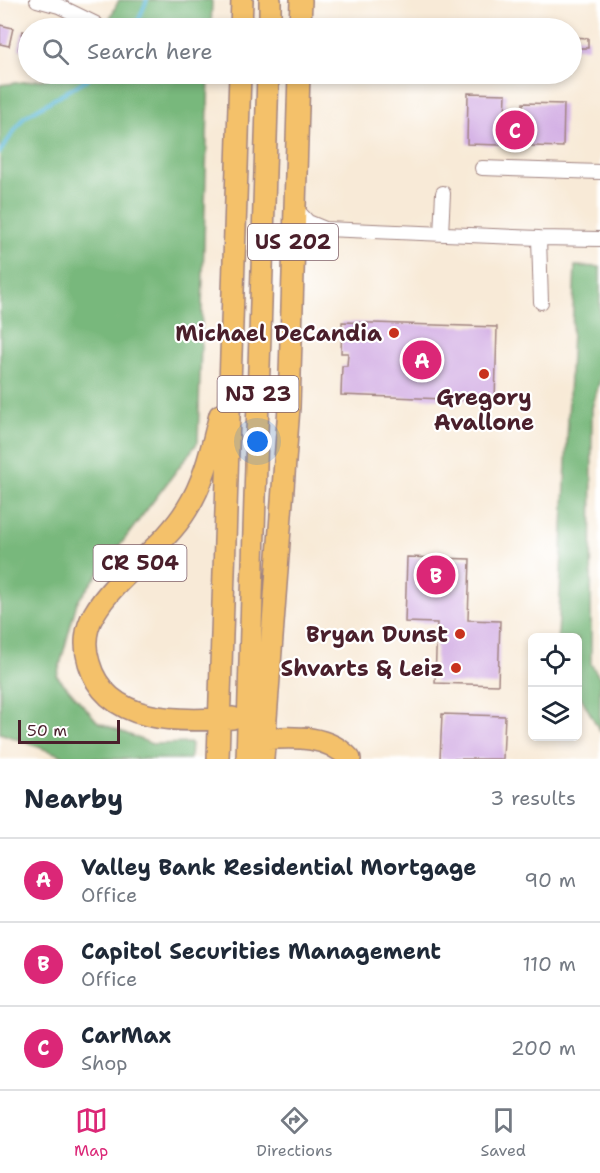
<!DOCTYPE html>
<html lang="en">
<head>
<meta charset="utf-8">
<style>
  :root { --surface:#fff; --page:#f2f2f3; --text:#1f2937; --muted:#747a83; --line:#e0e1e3; --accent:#db2777 }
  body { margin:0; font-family:"Shantell Sans",sans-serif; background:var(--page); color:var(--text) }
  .controls { position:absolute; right:18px; bottom:18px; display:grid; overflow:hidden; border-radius:9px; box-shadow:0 3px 9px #0003 }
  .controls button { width:54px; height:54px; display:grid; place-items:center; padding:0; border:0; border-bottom:2px solid var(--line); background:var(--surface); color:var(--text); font:30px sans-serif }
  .scale { position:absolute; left:18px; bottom:15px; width:102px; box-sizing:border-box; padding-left:6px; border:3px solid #4a1f2b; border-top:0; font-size:16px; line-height:21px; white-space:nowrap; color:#4a1f2b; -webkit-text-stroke:4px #fff; paint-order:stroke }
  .you { position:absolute; left:258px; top:442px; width:21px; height:21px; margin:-15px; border:4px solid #fff; border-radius:50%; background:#1a73e8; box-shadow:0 0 0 9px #1a73e833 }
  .badge { display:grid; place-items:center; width:39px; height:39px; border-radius:50%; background:var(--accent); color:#fff; font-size:20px; font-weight:700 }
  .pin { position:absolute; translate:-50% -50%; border:3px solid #fff; box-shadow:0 2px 6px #0006 }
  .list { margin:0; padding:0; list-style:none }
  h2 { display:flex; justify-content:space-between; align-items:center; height:78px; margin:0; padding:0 24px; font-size:26px }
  h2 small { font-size:20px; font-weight:400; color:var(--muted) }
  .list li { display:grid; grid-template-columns:39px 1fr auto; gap:18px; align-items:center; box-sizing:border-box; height:84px; padding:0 24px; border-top:2px solid var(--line) }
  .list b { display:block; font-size:22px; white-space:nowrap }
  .list p { margin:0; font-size:20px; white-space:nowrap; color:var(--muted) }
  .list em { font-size:20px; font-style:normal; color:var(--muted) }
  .icon { flex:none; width:33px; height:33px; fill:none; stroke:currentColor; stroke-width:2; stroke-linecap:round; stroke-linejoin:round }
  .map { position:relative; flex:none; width:600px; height:759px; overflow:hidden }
  .search { position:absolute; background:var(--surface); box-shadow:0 3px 9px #0003; left:18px; right:18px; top:18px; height:66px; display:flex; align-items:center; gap:15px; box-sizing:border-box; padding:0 21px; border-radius:33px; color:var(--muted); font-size:22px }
  .sheet { height:330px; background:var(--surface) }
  nav { display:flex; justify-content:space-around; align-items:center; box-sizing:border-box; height:84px; border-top:2px solid var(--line); background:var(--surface); font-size:16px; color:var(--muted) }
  nav a { display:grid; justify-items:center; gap:3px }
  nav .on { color:var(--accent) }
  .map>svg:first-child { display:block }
</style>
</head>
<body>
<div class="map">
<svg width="600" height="759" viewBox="0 0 600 759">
  <rect width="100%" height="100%" fill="#fff"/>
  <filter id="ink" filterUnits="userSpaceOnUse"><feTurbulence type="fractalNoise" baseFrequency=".0167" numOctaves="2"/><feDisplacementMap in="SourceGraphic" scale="12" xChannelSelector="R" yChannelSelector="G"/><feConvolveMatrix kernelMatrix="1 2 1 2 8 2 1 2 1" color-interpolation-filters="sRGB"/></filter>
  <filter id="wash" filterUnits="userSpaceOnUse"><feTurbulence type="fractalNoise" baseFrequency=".008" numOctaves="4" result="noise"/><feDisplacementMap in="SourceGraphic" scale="24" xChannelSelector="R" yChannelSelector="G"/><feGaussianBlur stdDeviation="1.35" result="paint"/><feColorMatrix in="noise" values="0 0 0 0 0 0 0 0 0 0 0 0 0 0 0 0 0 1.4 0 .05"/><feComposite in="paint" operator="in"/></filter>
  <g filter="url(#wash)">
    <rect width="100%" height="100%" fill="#f8ead7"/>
    <!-- forest -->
    <path fill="#78b87b" stroke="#616c53" stroke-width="1.5" d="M119 0H212L211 28H105Z
      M53 74H209L198 442 77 602 57 676 98 722 152 744 191 743 190 759H71L0 733V85L47 79Z
      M575 266 600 267V380L592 408 591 664 600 678V731L578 692V638L558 637Z"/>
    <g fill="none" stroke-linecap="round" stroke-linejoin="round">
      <!-- stream -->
      <path stroke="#5cb8da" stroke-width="4" d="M135 28 147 0
        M0 152 24 117 96 74"/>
    </g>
    <g id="blocks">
      <!-- building -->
      <path fill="#d3aee4" d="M0 25 13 28 9 46 0 44Z
        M23 31 28 32V51L19 49Z
        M572 37 588 38V48H572Z
        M468 93 506 94 505 117H523V103L564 104 563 147 467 144Z
        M342 322 497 327 495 401 341 395 342 366H347L348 353H341Z
        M407 557 470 559 468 620 500 621 498 685 435 683 437 623 405 622Z
        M442 714 505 716 503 759H440Z"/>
    </g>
  </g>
  <g filter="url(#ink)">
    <use href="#blocks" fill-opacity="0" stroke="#a18481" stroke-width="1.5"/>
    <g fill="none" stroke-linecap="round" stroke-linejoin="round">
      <!-- minor casing -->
      <g stroke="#a18481" stroke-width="16">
        <path id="minor" d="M37 0 59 6 96 24
          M482 168 600 172
          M294 207 308 222 325 229 539 238
          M441 234 443 193
          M293 248 325 229
          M541 302 539 238 600 239"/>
      </g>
      <!-- highway casing -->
      <g stroke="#a18481" stroke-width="24">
        <path id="highway" d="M241 28 242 0
          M270 28V0
          M300 28 301 0
          M220 415C212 446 205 481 187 509 163 549 117 574 94 614 85 629 84 647 89 663 106 725 182 722 233 718
          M251 739C285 738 325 731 350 759
          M218 759 240 74
          M247 759 268 74
          M263 759 289 407 299 74"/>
      </g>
      <!-- minor -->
      <use href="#minor" stroke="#fff" stroke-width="14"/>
      <!-- highway -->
      <use href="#highway" stroke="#f4c16a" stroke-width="21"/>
    </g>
  </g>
  <!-- markers -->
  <g fill="#c8321e" stroke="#fff" stroke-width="2">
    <circle cx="394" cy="333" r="6"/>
    <circle cx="484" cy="374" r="6"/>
    <circle cx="460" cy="634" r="6"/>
    <circle cx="456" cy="668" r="6"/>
  </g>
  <g text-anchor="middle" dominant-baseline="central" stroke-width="4.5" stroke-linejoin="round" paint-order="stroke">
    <!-- shield labels -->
    <g fill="#fff" stroke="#80626b" stroke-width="1.5">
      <rect x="248" y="224" width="90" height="36" rx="4.5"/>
      <rect x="217.5" y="376" width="81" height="36" rx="4.5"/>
      <rect x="93.5" y="545" width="93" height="36" rx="4.5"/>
    </g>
    <g font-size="21" font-weight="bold" fill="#4a1f2b">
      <text x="293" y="242">US 202</text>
      <text x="258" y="394">NJ 23</text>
      <text x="140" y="563">CR 504</text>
    </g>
    <!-- poi labels -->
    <g font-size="22" font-weight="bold" fill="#4a1f2b" stroke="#fff" text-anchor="end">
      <text x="382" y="333">Michael DeCandia</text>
      <text x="484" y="397" text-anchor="middle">Gregory<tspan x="484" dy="25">Avallone</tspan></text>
      <text x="448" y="634">Bryan Dunst</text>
      <text x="444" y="668">Shvarts &amp; Leiz</text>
    </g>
  </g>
</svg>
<div class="controls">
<button><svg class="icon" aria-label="locate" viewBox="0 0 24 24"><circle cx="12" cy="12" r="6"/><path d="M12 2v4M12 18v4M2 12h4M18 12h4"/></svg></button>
<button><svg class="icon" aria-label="layers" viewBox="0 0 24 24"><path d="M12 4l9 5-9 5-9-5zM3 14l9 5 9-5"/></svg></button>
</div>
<div class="scale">50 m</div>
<div class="you"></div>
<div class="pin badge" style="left:422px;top:360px">A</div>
<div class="pin badge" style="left:436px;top:575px">B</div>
<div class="pin badge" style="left:515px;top:130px">C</div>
<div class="search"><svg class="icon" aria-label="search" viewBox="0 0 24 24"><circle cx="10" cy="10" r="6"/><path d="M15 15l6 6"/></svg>Search here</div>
</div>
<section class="sheet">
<h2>Nearby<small>3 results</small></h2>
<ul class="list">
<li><span class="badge">A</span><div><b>Valley Bank Residential Mortgage</b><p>Office</p></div><em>90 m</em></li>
<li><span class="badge">B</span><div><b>Capitol Securities Management</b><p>Office</p></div><em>110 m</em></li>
<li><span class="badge">C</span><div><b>CarMax</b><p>Shop</p></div><em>200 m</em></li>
</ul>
</section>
<nav>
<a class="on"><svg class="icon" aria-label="map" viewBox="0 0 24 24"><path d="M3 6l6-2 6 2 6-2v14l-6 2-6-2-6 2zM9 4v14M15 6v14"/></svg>Map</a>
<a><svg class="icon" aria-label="directions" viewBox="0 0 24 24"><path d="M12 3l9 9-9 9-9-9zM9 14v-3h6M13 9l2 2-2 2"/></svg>Directions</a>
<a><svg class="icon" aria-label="saved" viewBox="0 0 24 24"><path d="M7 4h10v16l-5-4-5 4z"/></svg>Saved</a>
</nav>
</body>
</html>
